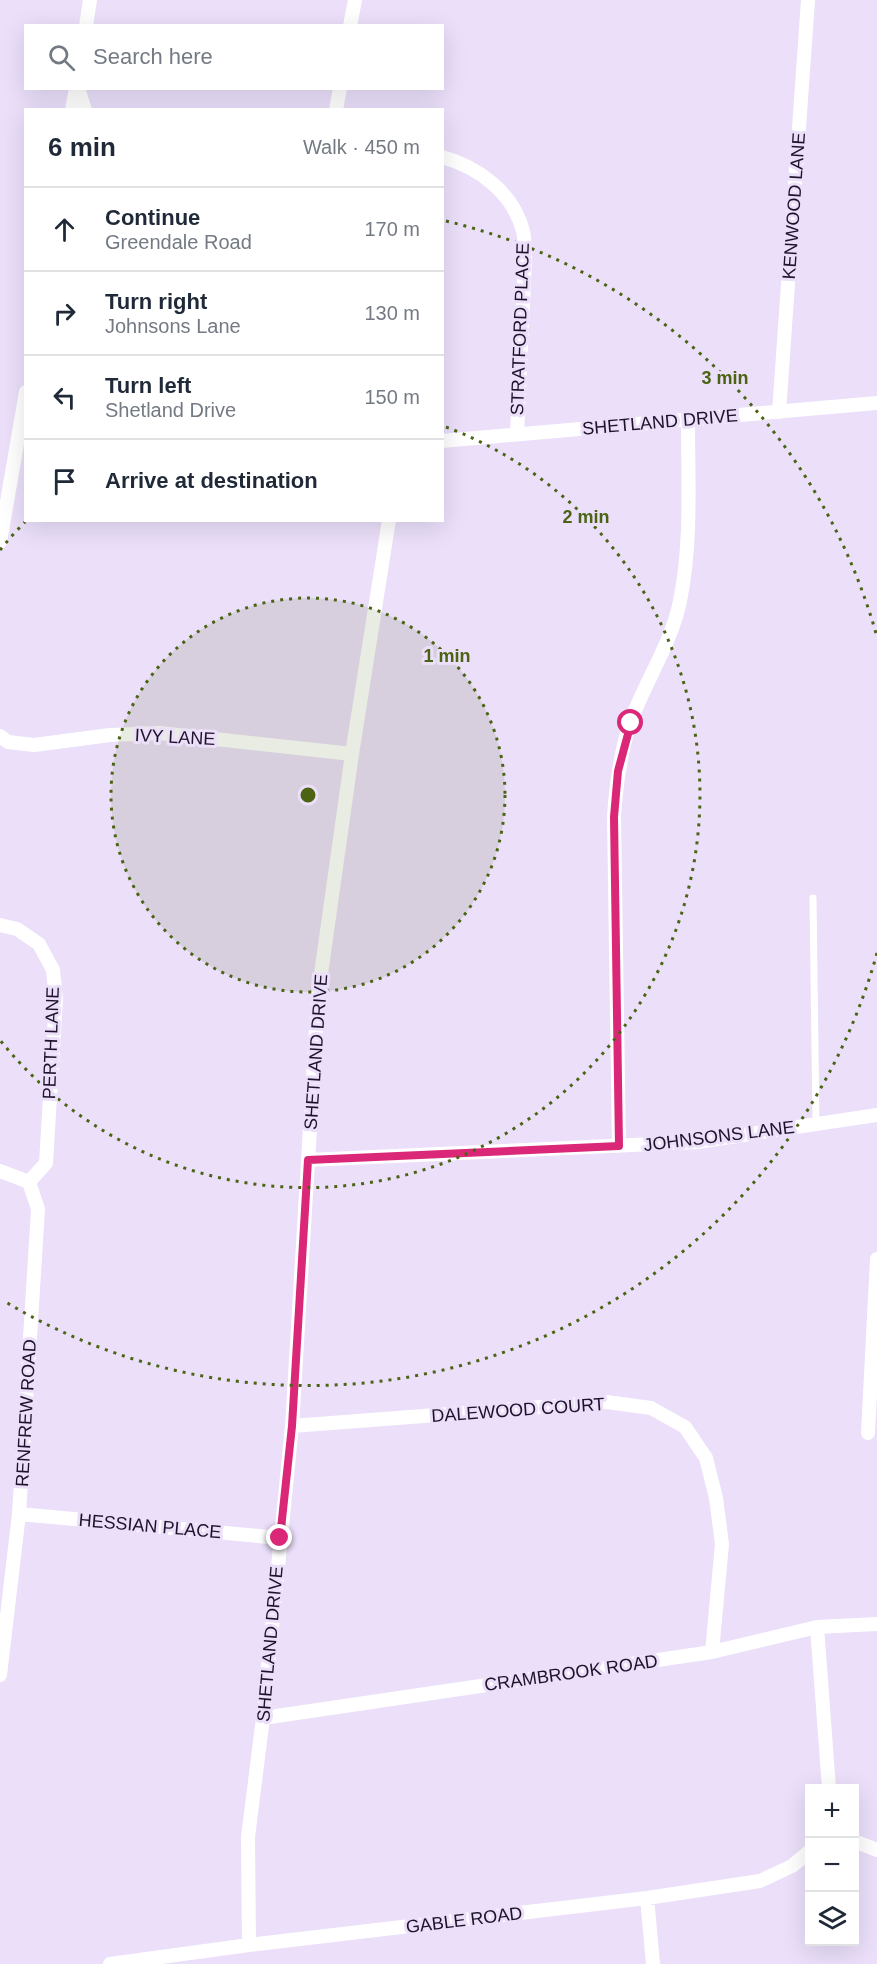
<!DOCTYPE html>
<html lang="en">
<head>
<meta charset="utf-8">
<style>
  :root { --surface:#fff; --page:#f6f6f7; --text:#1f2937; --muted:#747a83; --line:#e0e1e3 }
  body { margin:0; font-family:Helvetica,sans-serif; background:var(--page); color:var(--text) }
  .controls { position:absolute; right:18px; bottom:18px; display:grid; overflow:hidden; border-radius:0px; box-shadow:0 6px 24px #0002 }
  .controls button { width:54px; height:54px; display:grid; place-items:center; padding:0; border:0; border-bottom:2px solid var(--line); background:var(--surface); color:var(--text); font:30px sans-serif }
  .stop { position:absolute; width:18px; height:18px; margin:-14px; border:4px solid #db2777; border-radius:50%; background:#fff }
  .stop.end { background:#db2777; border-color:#fff; box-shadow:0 2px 6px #0008 }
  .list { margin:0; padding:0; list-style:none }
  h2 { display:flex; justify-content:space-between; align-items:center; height:78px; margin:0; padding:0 24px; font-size:26px }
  h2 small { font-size:20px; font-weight:400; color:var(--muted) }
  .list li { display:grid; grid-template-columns:39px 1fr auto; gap:18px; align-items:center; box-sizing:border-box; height:84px; padding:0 24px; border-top:2px solid var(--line) }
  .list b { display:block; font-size:22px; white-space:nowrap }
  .list p { margin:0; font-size:20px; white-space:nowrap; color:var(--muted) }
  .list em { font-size:20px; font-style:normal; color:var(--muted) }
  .icon { flex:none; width:33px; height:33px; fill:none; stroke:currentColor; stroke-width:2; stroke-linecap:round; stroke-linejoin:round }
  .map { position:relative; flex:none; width:877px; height:1964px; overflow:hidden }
  .search { position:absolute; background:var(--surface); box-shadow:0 6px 24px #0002; left:24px; top:24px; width:420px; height:66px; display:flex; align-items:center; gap:15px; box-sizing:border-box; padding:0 21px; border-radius:0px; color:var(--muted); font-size:22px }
  .panel { position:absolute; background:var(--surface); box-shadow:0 6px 24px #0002; left:24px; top:108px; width:420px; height:414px; border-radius:0px }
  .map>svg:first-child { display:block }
</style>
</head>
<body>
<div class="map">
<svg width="877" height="1964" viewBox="0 0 877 1964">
  <rect width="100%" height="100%" fill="#ebdffa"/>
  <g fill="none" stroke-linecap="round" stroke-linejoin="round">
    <!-- lane -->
    <path stroke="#fff" stroke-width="7" d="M813 898 816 1124"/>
    <!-- street -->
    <path stroke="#fff" stroke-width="14" d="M86 26 90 0
      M350 26 355 0
      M78 88 85 110
      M72 110 76 88
      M336 110 340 88
      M442 157C479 167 513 193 523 231 525 240 525 251 525 260L517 434
      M779 412 808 0
      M442 441 877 403
      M0 542 26 392
      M0 736 8 742 34 745 110 735 160 733 352 754
      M0 925 17 929 39 944 53 970 56 999 46 1163 29 1182
      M619 1146 614 817C616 785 620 754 630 723 644 684 672 642 680 601 692 542 688 480 688 419
      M308 1160 697 1142 877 1115
      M0 1171 29 1182
      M292 1426 607 1402 651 1408 685 1427 706 1458 716 1498 722 1544 712 1652
      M868 1433 877 1259
      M19 1514 280 1538
      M817 1627 829 1788
      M0 1675 19 1514 38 1209 29 1182
      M263 1718 712 1652 817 1627 877 1624
      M854 1841 877 1850
      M647 1898 653 1964
      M249 1945 248 1837 263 1718 292 1426 318 995 352 754 389 520
      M110 1964 249 1945 647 1898 760 1881 792 1866 810 1851"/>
  </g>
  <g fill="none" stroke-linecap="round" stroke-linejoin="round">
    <!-- route -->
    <path stroke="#db2777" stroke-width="8" d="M280 1538 292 1426 308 1160 619 1146 614 817 618 771 631 723"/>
  </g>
  <!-- distance rings -->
  <circle cx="308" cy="795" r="197" fill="#4b6413" fill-opacity=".12"/>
  <g fill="none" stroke="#4b6413" stroke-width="3" stroke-dasharray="3 6">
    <circle cx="308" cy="795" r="197"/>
    <path d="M0 550A393 393 0 0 1 25 522M446 427A393 393 0 1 1 0 1040"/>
    <path d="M877 953A590 590 0 0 1 4 1301M446 221A590 590 0 0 1 877 637"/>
  </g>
  <g text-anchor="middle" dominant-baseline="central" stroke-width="6" stroke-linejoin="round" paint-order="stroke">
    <!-- street labels -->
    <g font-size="18" fill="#1e132a" stroke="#ebdffa">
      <text transform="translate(794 206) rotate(-86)">KENWOOD LANE</text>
      <text transform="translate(520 329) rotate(-88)">STRATFORD PLACE</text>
      <text transform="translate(660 422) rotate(-5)">SHETLAND DRIVE</text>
      <text transform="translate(175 737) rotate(3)">IVY LANE</text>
      <text transform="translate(51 1043) rotate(-88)">PERTH LANE</text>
      <text transform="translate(316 1052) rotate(-86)">SHETLAND DRIVE</text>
      <text transform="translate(719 1136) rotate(-7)">JOHNSONS LANE</text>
      <text transform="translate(518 1410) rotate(-4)">DALEWOOD COURT</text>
      <text transform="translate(26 1413) rotate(-87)">RENFREW ROAD</text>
      <text transform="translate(150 1526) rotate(5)">HESSIAN PLACE</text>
      <text transform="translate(270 1644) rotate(-85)">SHETLAND DRIVE</text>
      <text transform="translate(571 1673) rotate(-8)">CRAMBROOK ROAD</text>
      <text transform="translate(464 1920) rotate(-7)">GABLE ROAD</text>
    </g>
  </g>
  <circle cx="308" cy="795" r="9" fill="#4b6413" stroke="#ebdffa" stroke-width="3"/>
  <g font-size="18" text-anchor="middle" font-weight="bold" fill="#4b6413" stroke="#ebdffa" stroke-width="6" stroke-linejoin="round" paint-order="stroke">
    <text x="725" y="384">3 min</text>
    <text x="586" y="523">2 min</text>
    <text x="447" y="662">1 min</text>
  </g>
</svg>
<div class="controls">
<button>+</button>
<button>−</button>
<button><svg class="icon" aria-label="layers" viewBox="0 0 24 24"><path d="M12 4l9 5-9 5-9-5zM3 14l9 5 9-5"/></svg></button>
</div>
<div class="stop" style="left:631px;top:723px"></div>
<div class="stop end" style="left:280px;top:1538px"></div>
<div class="search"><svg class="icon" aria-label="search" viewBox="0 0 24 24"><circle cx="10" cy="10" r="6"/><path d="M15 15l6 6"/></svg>Search here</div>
<section class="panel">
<h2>6 min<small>Walk · 450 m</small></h2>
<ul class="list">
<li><svg class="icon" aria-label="ahead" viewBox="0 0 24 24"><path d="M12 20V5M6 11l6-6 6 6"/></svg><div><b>Continue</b><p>Greendale Road</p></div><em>170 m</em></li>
<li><svg class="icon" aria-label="right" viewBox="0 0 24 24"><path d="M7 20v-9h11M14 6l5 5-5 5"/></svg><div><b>Turn right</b><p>Johnsons Lane</p></div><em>130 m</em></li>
<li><svg class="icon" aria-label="left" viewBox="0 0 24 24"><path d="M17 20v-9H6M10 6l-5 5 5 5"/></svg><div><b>Turn left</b><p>Shetland Drive</p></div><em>150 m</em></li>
<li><svg class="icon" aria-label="arrive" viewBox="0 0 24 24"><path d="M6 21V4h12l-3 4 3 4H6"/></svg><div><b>Arrive at destination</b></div></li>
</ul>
</section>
</div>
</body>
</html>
